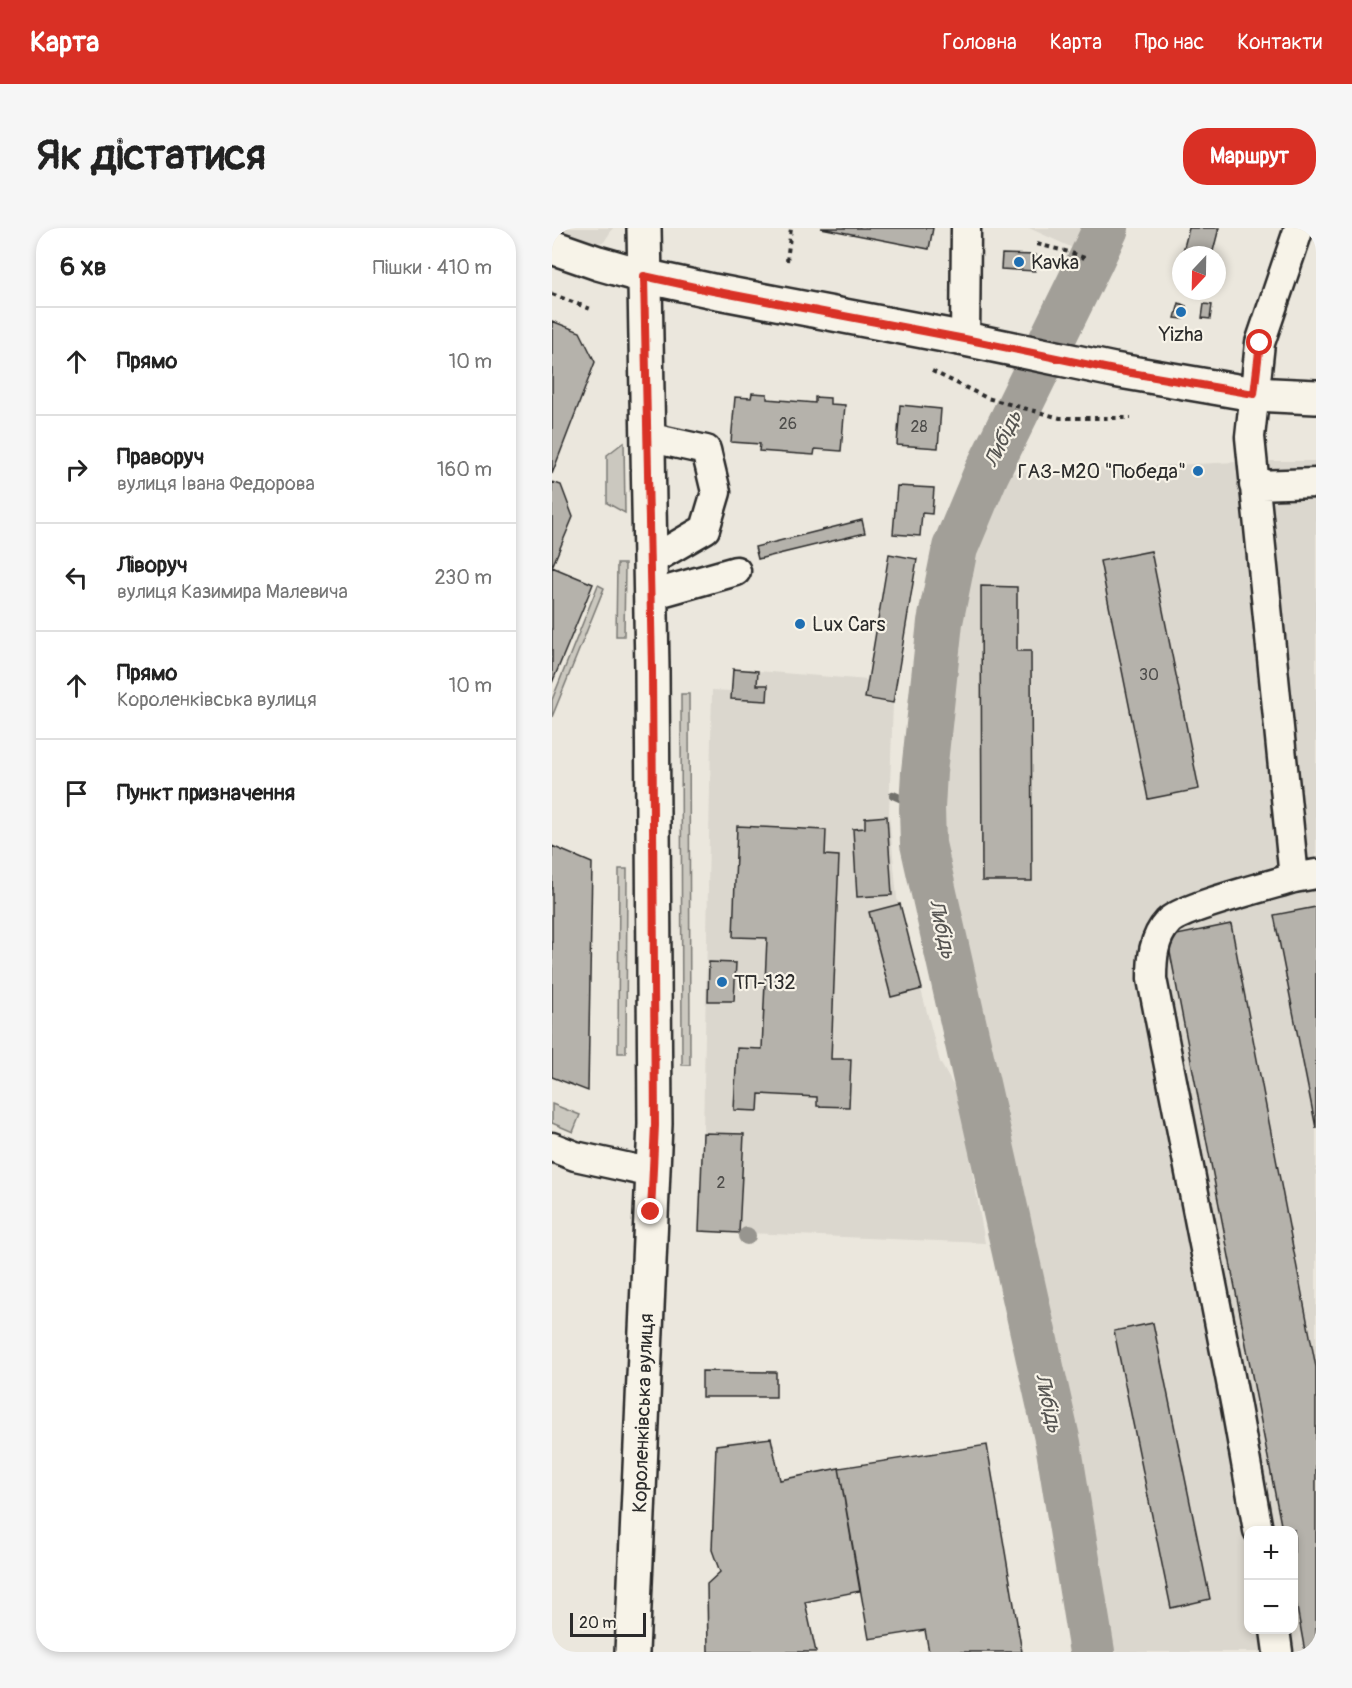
<!DOCTYPE html>
<html lang="uk">
<head>
<meta charset="utf-8">
<style>
  :root { --surface:#fff; --page:#f6f6f6; --text:#222; --muted:#767676; --line:#e0e0e0; --accent:#d93025 }
  body { margin:0; font-family:Pangolin,sans-serif; background:var(--page); color:var(--text) }
  .controls { position:absolute; right:18px; bottom:18px; display:grid; overflow:hidden; border-radius:12px; box-shadow:0 3px 9px #0003 }
  .controls button { width:54px; height:54px; display:grid; place-items:center; padding:0; border:0; border-bottom:2px solid var(--line); background:var(--surface); color:var(--text); font:30px sans-serif }
  .compass { position:absolute; left:620px; top:18px; width:54px; height:54px; border-radius:50%; background:var(--surface); box-shadow:0 3px 9px #0003; rotate:202deg }
  .scale { position:absolute; left:18px; bottom:15px; width:76px; box-sizing:border-box; padding-left:6px; border:3px solid #2b2b2b; border-top:0; font-size:16px; line-height:21px; white-space:nowrap; color:#2b2b2b; -webkit-text-stroke:4px #f7f3e8; paint-order:stroke }
  .stop { position:absolute; width:18px; height:18px; margin:-14px; border:4px solid #d93025; border-radius:50%; background:#fff }
  .stop.end { background:#d93025; border-color:#fff; box-shadow:0 2px 6px #0008 }
  .list { margin:0; padding:0; list-style:none }
  h2 { display:flex; justify-content:space-between; align-items:center; height:78px; margin:0; padding:0 24px; font-size:26px }
  h2 small { font-size:20px; font-weight:400; color:var(--muted) }
  .list li { display:grid; grid-template-columns:39px 1fr auto; gap:18px; align-items:center; box-sizing:border-box; height:108px; padding:0 24px; border-top:2px solid var(--line) }
  .list b { display:block; font-size:22px; white-space:nowrap }
  .list p { margin:0; font-size:20px; white-space:nowrap; color:var(--muted) }
  .list em { font-size:20px; font-style:normal; color:var(--muted) }
  .icon { flex:none; width:33px; height:33px; fill:none; stroke:currentColor; stroke-width:2; stroke-linecap:round; stroke-linejoin:round }
  .map { position:relative; flex:none; width:764px; height:1424px; overflow:hidden; border-radius:24px }
  header { display:flex; align-items:center; gap:36px; box-sizing:border-box; height:84px; padding:0 30px; background:var(--accent); color:#fff }
  header strong { font-size:28px }
  nav { display:flex; gap:33px; margin-inline-start:auto; font-size:21px }
  .intro { display:flex; align-items:center; justify-content:space-between; box-sizing:border-box; height:144px; padding:0 36px }
  h1 { margin:0; font-size:42px }
  .button { padding:15px 27px; border-radius:24px; background:var(--accent); color:#fff; font-size:21px; font-weight:700 }
  main { display:flex; gap:36px; padding:0 36px }
  aside { flex:1; background:var(--surface); border-radius:24px; box-shadow:0 3px 9px #0003 }
  .map>svg:first-child { display:block }
</style>
</head>
<body>
<header>
<strong>Карта</strong>
<nav><a>Головна</a><a>Карта</a><a>Про нас</a><a>Контакти</a></nav>
</header>
<div class="intro"><h1>Як дістатися</h1><a class="button">Маршрут</a></div>
<main>
<aside>
<h2>6 хв<small>Пішки · 410 m</small></h2>
<ul class="list">
<li><svg class="icon" aria-label="ahead" viewBox="0 0 24 24"><path d="M12 20V5M6 11l6-6 6 6"/></svg><div><b>Прямо</b></div><em>10 m</em></li>
<li><svg class="icon" aria-label="right" viewBox="0 0 24 24"><path d="M7 20v-9h11M14 6l5 5-5 5"/></svg><div><b>Праворуч</b><p>вулиця Івана Федорова</p></div><em>160 m</em></li>
<li><svg class="icon" aria-label="left" viewBox="0 0 24 24"><path d="M17 20v-9H6M10 6l-5 5 5 5"/></svg><div><b>Ліворуч</b><p>вулиця Казимира Малевича</p></div><em>230 m</em></li>
<li><svg class="icon" aria-label="ahead" viewBox="0 0 24 24"><path d="M12 20V5M6 11l6-6 6 6"/></svg><div><b>Прямо</b><p>Короленківська вулиця</p></div><em>10 m</em></li>
<li><svg class="icon" aria-label="arrive" viewBox="0 0 24 24"><path d="M6 21V4h12l-3 4 3 4H6"/></svg><div><b>Пункт призначення</b></div></li>
</ul>
</aside>
<div class="map">
<svg width="764" height="1424" viewBox="0 0 764 1424">
  <rect width="100%" height="100%" fill="#ebe7dd"/>
  <filter id="ink" filterUnits="userSpaceOnUse"><feTurbulence type="fractalNoise" baseFrequency=".0167" numOctaves="2"/><feDisplacementMap in="SourceGraphic" scale="12" xChannelSelector="R" yChannelSelector="G"/><feConvolveMatrix kernelMatrix="1 2 1 2 8 2 1 2 1" color-interpolation-filters="sRGB"/></filter>
  <g filter="url(#ink)">
    <!-- built -->
    <path fill="#dbd7ce" fill-rule="evenodd" d="M0 0H61L52 14 41 15Z
      M477 0H533L523 21Z
      M705 233H764V1424H538L436 969 372 544 388 394 434 246ZM696 1302H742V1402H696Z
      M181 441 316 452 314 470 341 475 337 585 345 670 388 834 407 868 433 1015 147 1003 151 905 160 462 180 463Z"/>
    <!-- green -->
    <path fill="#cbc8bf" stroke="#7b7a75" stroke-width="1.5" d="M72 214 73 285 55 275V227Z
      M65 336H73L72 408H64Z
      M46 357 52 360 0 489V472Z
      M129 466H137L138 837H130Z
      M67 641H75L74 825H66Z
      M0 876 28 887 21 904 0 895Z"/>
    <g fill="none" stroke-linecap="round" stroke-linejoin="round">
      <!-- stream -->
      <path stroke="#72716c" stroke-width="8" d="M341 567 370 580"/>
      <!-- river -->
      <path stroke="#a29f98" stroke-width="46" d="M540 1424 506 1215 371 616 370 580 372 544 388 394 403 320 434 246 538 34 554 0"/>
    </g>
    <!-- building -->
    <path fill="#b5b2ab" stroke="#2b2b2b" stroke-width="1.5" d="M269 0H381L377 21Z
      M637 0H667L660 27H630Z
      M450 26 484 27 483 43 449 41Z
      M627 75 634 78 631 91 623 90Z
      M652 76 660 77 658 91 650 90Z
      M0 93 28 104 43 134 0 246Z
      M200 165 215 166V171L263 175V169L278 170V176L293 177 289 223 263 221 262 227 207 223 208 216 179 214 183 169 199 170Z
      M348 177 389 181 386 220 345 217Z
      M0 254 9 257 21 289 0 339Z
      M345 258 382 260 380 286 370 285 368 308 341 306Z
      M310 292 313 305 206 331 203 319Z
      M599 323 647 561 596 571 548 333Z
      M337 326 365 331 341 475 313 470Z
      M0 339 41 356 0 455Z
      M429 358 465 359V423H479L480 653H430Z
      M181 441 206 443 205 457H216L215 473 179 471Z
      M335 588 340 667 305 669 301 601 313 600V590Z
      M185 598 274 602 273 627 287 628 279 831H299L297 879 265 878V869L207 866 206 883 182 882 185 820 210 821 215 710 181 709Z
      M0 618 40 635 36 863 0 849Z
      M348 676 370 761 339 769 317 684Z
      M764 679V900L722 687Z
      M679 696 764 1139V1424H753L742 1363V1302H730L615 709Z
      M157 734 184 735 182 773H156Z
      M151 905 192 906 187 1005 147 1003Z
      M601 1095 658 1371 619 1380 562 1103Z
      M150 1143 224 1144V1169H150Z
      M219 1210 228 1252 287 1240 308 1363 253 1374 264 1424H156L155 1356 168 1344 160 1322 164 1217Z
      M435 1217 470 1424H377L373 1402 317 1411 287 1240Z"/>
    <g fill="none" stroke-linecap="round" stroke-linejoin="round">
      <!-- minor casing -->
      <g stroke="#2b2b2b" stroke-width="33">
        <path id="minor" d="M747 0 708 115 698 209 742 650 764 646
          M413 111 414 0
          M95 209 154 222 164 264 153 301 98 333
          M702 257 764 255
          M99 367 184 343
          M0 919 23 928 101 945
          M706 1302 684 1179 600 751C600 731 601 710 616 694 628 680 719 657 742 650
          M723 1402 726 1424"/>
      </g>
      <!-- major casing -->
      <g stroke="#2b2b2b" stroke-width="38">
        <path id="major" d="M0 19 46 35 92 48 161 63 413 111 562 142 702 166 764 169
          M80 1424 103 896 100 442 92 0"/>
      </g>
      <!-- path -->
      <path stroke="#2b2b2b" stroke-width="4" stroke-dasharray="4.5 4.5" stroke-linecap="butt" d="M485 16 517 24 535 31
        M235 33 239 0
        M0 66 41 82
        M380 143 435 170 508 190H579"/>
      <!-- minor -->
      <use href="#minor" stroke="#f7f3e8" stroke-width="28"/>
      <!-- major -->
      <use href="#major" stroke="#f7f3e8" stroke-width="33"/>
    </g>
    <!-- trees -->
    <circle fill="#97958f" cx="195" cy="1008" r="9"/>
  </g>
  <g fill="none" stroke-linecap="round" stroke-linejoin="round" filter="url(#ink)">
    <!-- route -->
    <path stroke="#d93025" stroke-width="8" d="M99 984 103 897 100 441 92 48 161 63 413 111 562 142 702 166 708 115"/>
  </g>
  <!-- markers -->
  <g fill="#1f6fb2" stroke="#f7f3e8" stroke-width="2">
    <circle cx="467" cy="34" r="6"/>
    <circle cx="629" cy="84" r="6"/>
    <circle cx="646" cy="243" r="6"/>
    <circle cx="248" cy="396" r="6"/>
    <circle cx="170" cy="754" r="6"/>
  </g>
  <g text-anchor="middle" dominant-baseline="central" stroke-width="4.5" stroke-linejoin="round" paint-order="stroke">
    <!-- number labels -->
    <g font-size="16" fill="#4e4d4b">
      <text x="236" y="196">26</text>
      <text x="367" y="199">28</text>
      <text x="597" y="447">30</text>
      <text x="169" y="955">2</text>
    </g>
    <!-- poi labels -->
    <g font-size="20" fill="#2b2b2b" stroke="#f7f3e8" text-anchor="start">
      <text x="479" y="34">Kavka</text>
      <text x="629" y="106" text-anchor="middle">Yizha</text>
      <text x="634" y="243" text-anchor="end">ГАЗ-М20 "Победа"</text>
      <text x="260" y="396">Lux Cars</text>
      <text x="182" y="754">ТП-132</text>
    </g>
    <!-- street labels -->
    <g font-size="20" fill="#2b2b2b" stroke="#f7f3e8">
      <text transform="translate(91 1185) rotate(-88)">Короленківська вулиця</text>
    </g>
    <!-- water labels -->
    <g font-size="21" font-style="italic" fill="#555451" stroke="#f7f3e8">
      <text transform="translate(451 211) rotate(-64)">Либідь</text>
      <text transform="translate(390 701) rotate(77)">Либідь</text>
      <text transform="translate(496 1175) rotate(77)">Либідь</text>
    </g>
  </g>
</svg>
<div class="controls">
<button>+</button>
<button>−</button>
</div>
<svg class="compass" viewBox="-18 -18 36 36"><path d="M0-13l5 13h-10z" fill="#e53935"/><path d="M0 13l5-13h-10z" fill="#767676"/></svg>
<div class="scale">20 m</div>
<div class="stop" style="left:708px;top:115px"></div>
<div class="stop end" style="left:99px;top:984px"></div>
</div>
</main>
</body>
</html>
